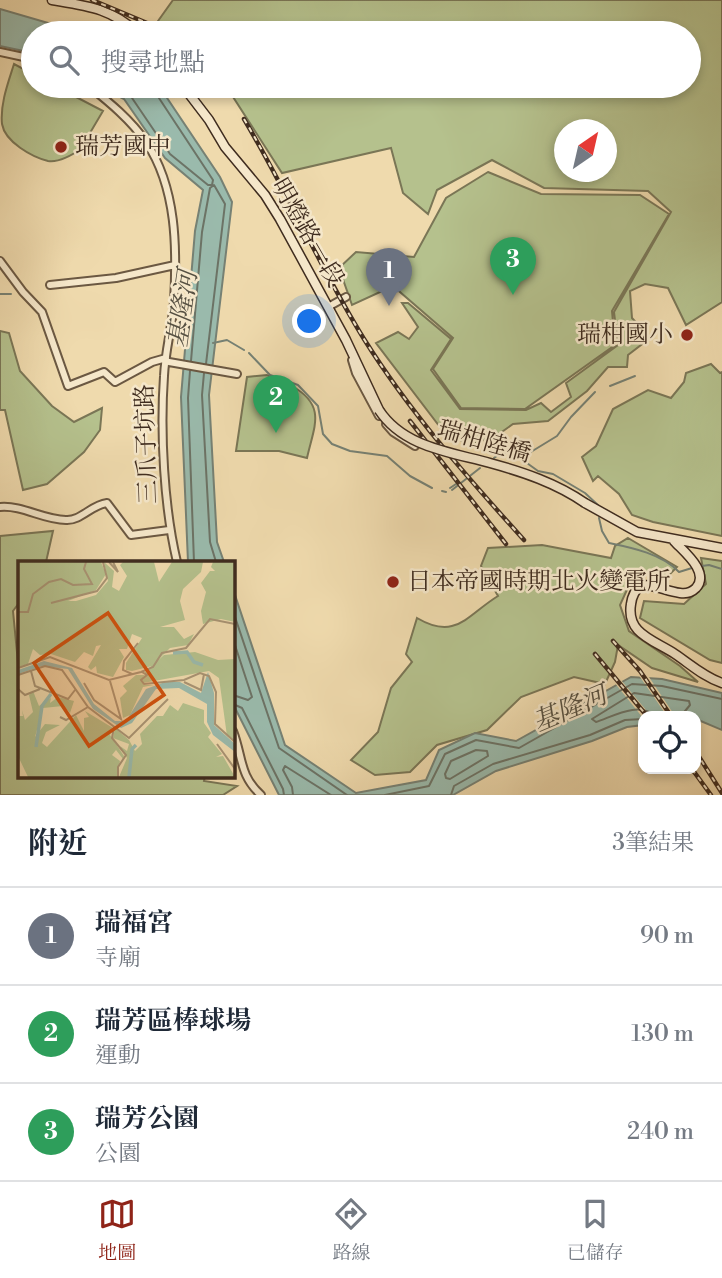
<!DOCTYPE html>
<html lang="zh-TW">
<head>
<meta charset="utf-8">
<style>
  :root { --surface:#fff; --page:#f2f2f3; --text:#1f2937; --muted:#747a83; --line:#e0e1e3; --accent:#8f2418 }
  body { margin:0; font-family:"Libre Bodoni","Noto Serif TC",serif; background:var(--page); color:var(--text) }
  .controls { position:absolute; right:21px; bottom:21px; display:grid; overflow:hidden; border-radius:14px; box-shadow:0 4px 10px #0003 }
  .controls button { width:63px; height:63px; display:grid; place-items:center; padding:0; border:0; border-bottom:2px solid var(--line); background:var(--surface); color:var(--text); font:35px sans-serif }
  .compass { position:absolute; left:554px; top:119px; width:63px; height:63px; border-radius:50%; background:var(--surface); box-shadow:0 4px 10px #0003; rotate:34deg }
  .you { position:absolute; left:310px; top:322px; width:24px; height:24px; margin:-18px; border:5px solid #fff; border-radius:50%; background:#1a73e8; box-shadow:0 0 0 10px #1a73e833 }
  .badge { display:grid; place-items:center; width:46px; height:46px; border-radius:50%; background:var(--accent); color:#fff; font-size:23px; font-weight:700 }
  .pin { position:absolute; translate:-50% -58px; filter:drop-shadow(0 2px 4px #0008) }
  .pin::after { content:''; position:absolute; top:37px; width:24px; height:21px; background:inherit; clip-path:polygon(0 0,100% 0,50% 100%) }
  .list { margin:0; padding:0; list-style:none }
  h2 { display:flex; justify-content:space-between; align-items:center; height:91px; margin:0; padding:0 28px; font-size:30px }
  h2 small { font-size:23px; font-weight:400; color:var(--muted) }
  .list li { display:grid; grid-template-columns:46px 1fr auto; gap:21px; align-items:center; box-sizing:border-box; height:98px; padding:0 28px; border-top:2px solid var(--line) }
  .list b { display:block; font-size:26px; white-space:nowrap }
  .list p { margin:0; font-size:23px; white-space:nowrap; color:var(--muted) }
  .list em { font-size:23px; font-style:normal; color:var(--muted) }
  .icon { flex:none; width:38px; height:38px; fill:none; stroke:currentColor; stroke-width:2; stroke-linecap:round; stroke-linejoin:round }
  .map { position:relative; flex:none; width:722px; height:795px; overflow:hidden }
  .search { position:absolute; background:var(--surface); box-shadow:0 4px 10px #0003; left:21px; right:21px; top:21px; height:77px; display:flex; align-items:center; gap:18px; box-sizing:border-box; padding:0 24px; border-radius:38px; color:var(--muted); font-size:26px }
  .sheet { height:385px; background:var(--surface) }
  nav { display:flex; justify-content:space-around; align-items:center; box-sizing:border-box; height:98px; border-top:2px solid var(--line); background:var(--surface); font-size:19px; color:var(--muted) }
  nav a { display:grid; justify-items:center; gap:4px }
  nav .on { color:var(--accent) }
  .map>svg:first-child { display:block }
</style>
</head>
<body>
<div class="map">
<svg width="722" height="795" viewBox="0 0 722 795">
  <rect width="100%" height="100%" fill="#efdaad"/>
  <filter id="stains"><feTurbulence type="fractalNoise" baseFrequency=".00286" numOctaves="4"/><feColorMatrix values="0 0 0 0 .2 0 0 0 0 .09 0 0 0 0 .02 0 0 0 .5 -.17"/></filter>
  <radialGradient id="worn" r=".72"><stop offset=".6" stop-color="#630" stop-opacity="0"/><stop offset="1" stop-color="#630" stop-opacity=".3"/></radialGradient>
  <!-- green -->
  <path fill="#b5c18d" stroke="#7a7656" stroke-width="2" fill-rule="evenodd" d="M173 0H722V302L686 325 668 288 645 284 630 291 632 318 650 338 628 355 627 367H608L587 391 548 421 513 424 496 436 469 445 443 431 376 343 398 332 409 339 418 327 402 303H408L451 339 431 370 460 409 526 410 541 403 551 412 571 397 566 383 618 345 614 312 671 212 648 191 544 188 492 160 437 190 428 214 403 193 391 148 282 173 226 86H689V33H172L158 21ZM564 130H606V172H564Z
    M14 64 33 74V86H55L103 111 84 143V147C74 154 60 163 48 161 32 157 5 142 2 124 0 104 8 83 14 64Z
    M488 172 541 194 640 195 669 214 612 311 615 345 525 409 461 408 433 369 453 338 393 286 352 305 339 268 356 252 414 257 446 198Z
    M0 331 9 333 20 371 52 406 74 422 102 408 100 430 84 452 47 484 23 490 5 410H0Z
    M711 364 720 373 722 372V536L653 522 632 515 619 494 598 476 593 481 582 457 596 446 613 409 648 390 671 398 684 382 686 373Z
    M267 375C275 380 284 382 292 386 327 406 314 426 307 458L279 451H236L247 377Z
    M53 531 46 562H19V603L13 611 19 673V776H205L204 781 237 786 223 795H0V536Z
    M628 538 677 567 667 577 635 572 620 605 629 631 680 666 698 682 652 668 618 645 615 662 605 684 574 677 521 697 487 730 437 745 410 772 375 775 351 760 378 732 391 688 412 662 406 654 417 618C456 641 467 615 498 596L481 566 488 548 542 545 611 558 615 546Z
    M701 558 722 561V663L710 660 640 618 644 601 684 604 706 584Z"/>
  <!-- water -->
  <path fill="#9abaac" stroke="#768174" stroke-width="2" d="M0 9 79 32 81 33H33V53L0 46Z
    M99 86H159L220 177 232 202 209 395 217 542 224 562H188L181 397 195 231 203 190 165 158 124 99Z
    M233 589 285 745 356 793 426 780 439 750 475 733 516 741 631 677 662 679 722 693V730L696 719V716H643V725L627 727 592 741 496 771 453 795H279L233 704Z"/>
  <!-- pier -->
  <path fill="#efdaad" d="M638 674H647L675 716H667Z
    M620 679 651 716 643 718 614 682Z"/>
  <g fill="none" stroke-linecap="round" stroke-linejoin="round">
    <!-- shore -->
    <path stroke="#6c7366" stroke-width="2" d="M114 86 130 95 170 154 208 185H212L213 180 155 92 153 86
      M191 361 202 232 210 188 214 185 225 204 206 364
      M190 371 188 398 194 562
      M204 373 202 395 210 542 216 562
      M233 611 279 748 347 795
      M233 639 252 697 248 700 233 695
      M233 704 242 708 283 789 284 795
      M655 716C639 701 614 716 596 722L592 719 634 693 689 701 690 705 681 716
      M476 750 487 751 488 756 450 779 446 778 445 774 451 761Z
      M293 795 292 787 283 770 285 766 331 795
      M385 795 429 786 445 754 476 740 519 748 632 684 662 686 722 699
      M451 795 454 786 493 764 590 735 625 720 643 719"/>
    <!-- stream -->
    <path stroke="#768174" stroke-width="2" d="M0 294H11
      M213 343 227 340 244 350
      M249 353 270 375 298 385 318 406 323 434 332 444 350 451 387 456 410 476 432 488
      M610 386 635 376
      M494 458 501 453H513L538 471 553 474 585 493 599 506
      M521 458 557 436 571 417 595 392
      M450 488 456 484
      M452 490 480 468
      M442 491 446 492
      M599 518 602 531 609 543C633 548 662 554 679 572L692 568
      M702 566 709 565 722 569"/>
    <!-- street casing -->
    <g stroke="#6b5842" stroke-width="10">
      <path id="street" d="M0 52 33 59
        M89 86C109 102 131 120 146 142 177 188 177 249 174 302 172 327 165 352 164 376 160 433 164 507 177 562
        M0 261 23 292 42 312 68 386 104 372 115 382 152 362 166 358
        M50 285 116 278 175 265
        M328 307 346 297
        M352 360 356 373 379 416
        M169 362 237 374
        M386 424 393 432 415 446
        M0 507C23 505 43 520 66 520 81 521 91 505 107 503L131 535 169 530
        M233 731C243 757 239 775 261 795"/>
    </g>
    <!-- secondary casing -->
    <g stroke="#3f2c1f" stroke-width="11">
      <path id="secondary" d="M52 0C88 6 110 8 138 33
        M183 86 209 120 225 147 265 195 280 219 346 340 379 410
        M585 503 637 532 722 548
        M674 541C684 552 710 572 696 588 692 592 686 594 680 593 666 591 656 585 641 585 635 590 632 596 631 604 626 634 654 640 675 654 690 664 704 677 722 683"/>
    </g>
    <!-- street -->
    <use href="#street" stroke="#f5e7ca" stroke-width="6"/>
    <!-- secondary -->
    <use href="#secondary" stroke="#f5e7ca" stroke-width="8"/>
    <!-- rail casing -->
    <g stroke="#3f2c1f" stroke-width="4.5">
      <path id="rail" d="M92 0 147 23
        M244 119C287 191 320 268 364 339 409 411 467 477 524 540
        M410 421 506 544
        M613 641 640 671 671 716
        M595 654 647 716
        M696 752 722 793
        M692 769 711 795"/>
    </g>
    <!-- rail -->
    <use href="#rail" stroke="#f5e7ca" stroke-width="2" stroke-dasharray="5" stroke-linecap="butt"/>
    <!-- secondary-bridge casing -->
    <g stroke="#3f2c1f" stroke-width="11" stroke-linecap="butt">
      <path id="secondary-bridge" d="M379 410C403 447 450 452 490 463 523 472 556 483 585 503"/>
    </g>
    <!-- secondary-bridge -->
    <use href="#secondary-bridge" stroke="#f5e7ca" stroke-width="8"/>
  </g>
  <!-- markers -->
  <g fill="#8f2418" stroke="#f5e7ca" stroke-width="2.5">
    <circle cx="61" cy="147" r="7"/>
    <circle cx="687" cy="335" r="7"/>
    <circle cx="393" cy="582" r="7"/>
  </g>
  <g text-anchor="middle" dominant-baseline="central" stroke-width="5" stroke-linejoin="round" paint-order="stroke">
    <!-- poi labels -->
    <g font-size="24" fill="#3f2c1f" stroke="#f5e7ca" text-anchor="start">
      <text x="75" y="147">瑞芳國中</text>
      <text x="673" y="335" text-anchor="end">瑞柑國小</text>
      <text x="407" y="582">日本帝國時期北火變電所</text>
    </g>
    <!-- street labels -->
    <g font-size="24" fill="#3f2c1f" stroke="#f5e7ca">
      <text transform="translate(307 233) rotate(60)">明燈路一段</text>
      <text transform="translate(484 442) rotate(16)">瑞柑陸橋</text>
      <text transform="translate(147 444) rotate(-92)">三爪子坑路</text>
    </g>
    <!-- water labels -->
    <g font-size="26" font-style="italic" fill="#565042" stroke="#f5e7ca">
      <text transform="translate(183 309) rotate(-82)">基隆河</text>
      <text transform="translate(570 709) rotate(-23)">基隆河</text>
    </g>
  </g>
  <!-- overview -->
  <g transform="translate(18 561)">
    <rect width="217" height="217" fill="#efdaad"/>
    <path d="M0 1H83L88 13 78 29 50 40H58L78 34 90 20 86 1 96 10 94 26 101 30 109 15 102 4 105 1H136L141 21 154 1H185L183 11 165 28 162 40 167 59 142 66H156L166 78 176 73 170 84 152 87 134 105 114 110 108 109V102L124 77 114 73 109 88H101L106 96 95 116 79 112 78 105 73 109 70 106 83 84 78 85 75 95 66 91 57 101 33 93V88L31 93 22 94 15 88 10 103 0 106ZM195 1H216L217 61 203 58 185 63 183 50 188 31 183 22 192 10H197L193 6ZM177 91 200 99 217 98V180L209 175 201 117 191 110 125 122 127 111 146 94ZM118 114H126L125 124H136L125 126 112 154 105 157 102 137 109 130 105 125ZM15 130 21 145 33 137 32 142 40 136 56 140 52 152 45 145 25 147 17 176 27 163 42 164 28 171 24 182 29 186 58 154 66 170V157L71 156 67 150 95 167 92 174 106 195 105 198 98 189 94 194 102 200 99 216H10L0 195V155H5L4 149 7 159 15 151 11 134ZM165 142 186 149V162L193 172 190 176 204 193 198 196 205 195 217 216H101L109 197 102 185 109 190 111 183 95 177 97 167 111 179 117 190 124 183 122 173 139 155H145L152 144 160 150Z" fill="#b5c18d"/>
    <path d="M26 100 54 107 76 143 97 160H108L128 128 147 121H162L183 132 190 111 196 132V164L217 183V191L195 174 189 161V143L161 127 138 128 114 162 103 167 75 148 50 108 24 105 0 113V109Z" fill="#9abaac"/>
    <path fill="none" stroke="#9abaac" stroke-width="3.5" d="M155 92 169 91 176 101 185 104M18 186 24 145 33 133M111 216 114 188 118 184"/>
    <path fill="none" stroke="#a99474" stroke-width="2" d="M91 1 100 11 95 1M33 42 79 30 89 17 85 1M0 51H10L15 33 31 21 43 18 55 24 74 23 66 8 68 1M0 107 32 96 91 119 123 111 135 106 144 92 168 87 192 58 217 63M13 110 17 125 50 138 57 129M124 111 129 114 123 119 126 123 166 119 182 112 191 115 198 131 197 163 217 181M114 113 105 109 106 100 120 82M0 114 27 105 44 109 70 146 111 177 150 138M166 121 183 129 186 113M66 122 76 139 103 158 92 120M0 128 7 134 22 128M42 156 48 159 70 146M96 166 94 177 108 194 100 206V216M199 183 217 208"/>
    <path fill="#cf520f" fill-opacity="0.15" stroke="#cf520f" stroke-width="3.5" d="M90 52 146 134 71 185 16 102Z"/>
    <rect width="217" height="217" fill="none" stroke="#3f2c1f" stroke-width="3.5"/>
  </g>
  <rect width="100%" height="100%" filter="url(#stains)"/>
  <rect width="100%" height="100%" fill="url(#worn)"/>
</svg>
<div class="controls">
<button><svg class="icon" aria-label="locate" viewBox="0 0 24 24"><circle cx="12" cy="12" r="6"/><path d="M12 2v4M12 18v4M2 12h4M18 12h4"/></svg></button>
</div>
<svg class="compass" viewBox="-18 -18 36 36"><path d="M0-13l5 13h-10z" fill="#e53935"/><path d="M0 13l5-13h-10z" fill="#747a83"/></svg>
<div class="you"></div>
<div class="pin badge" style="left:389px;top:306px;background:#6b7280">1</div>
<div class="pin badge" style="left:276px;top:433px;background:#2e9e5b">2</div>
<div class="pin badge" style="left:513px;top:295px;background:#2e9e5b">3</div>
<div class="search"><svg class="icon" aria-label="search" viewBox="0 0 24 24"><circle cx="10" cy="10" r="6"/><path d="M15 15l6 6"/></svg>搜尋地點</div>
</div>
<section class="sheet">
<h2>附近<small>3筆結果</small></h2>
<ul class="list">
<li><span class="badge" style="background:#6b7280">1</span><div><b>瑞福宮</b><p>寺廟</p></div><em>90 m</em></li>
<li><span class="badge" style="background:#2e9e5b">2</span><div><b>瑞芳區棒球場</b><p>運動</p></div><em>130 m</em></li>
<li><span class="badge" style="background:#2e9e5b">3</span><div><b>瑞芳公園</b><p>公園</p></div><em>240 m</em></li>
</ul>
</section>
<nav>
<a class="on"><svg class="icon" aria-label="map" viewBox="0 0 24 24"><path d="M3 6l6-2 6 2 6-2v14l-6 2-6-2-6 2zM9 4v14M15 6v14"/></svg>地圖</a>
<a><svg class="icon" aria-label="directions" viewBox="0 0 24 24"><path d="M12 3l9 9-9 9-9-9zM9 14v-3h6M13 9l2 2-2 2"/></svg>路線</a>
<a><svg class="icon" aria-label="saved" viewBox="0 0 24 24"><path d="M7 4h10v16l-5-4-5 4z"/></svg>已儲存</a>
</nav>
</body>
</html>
